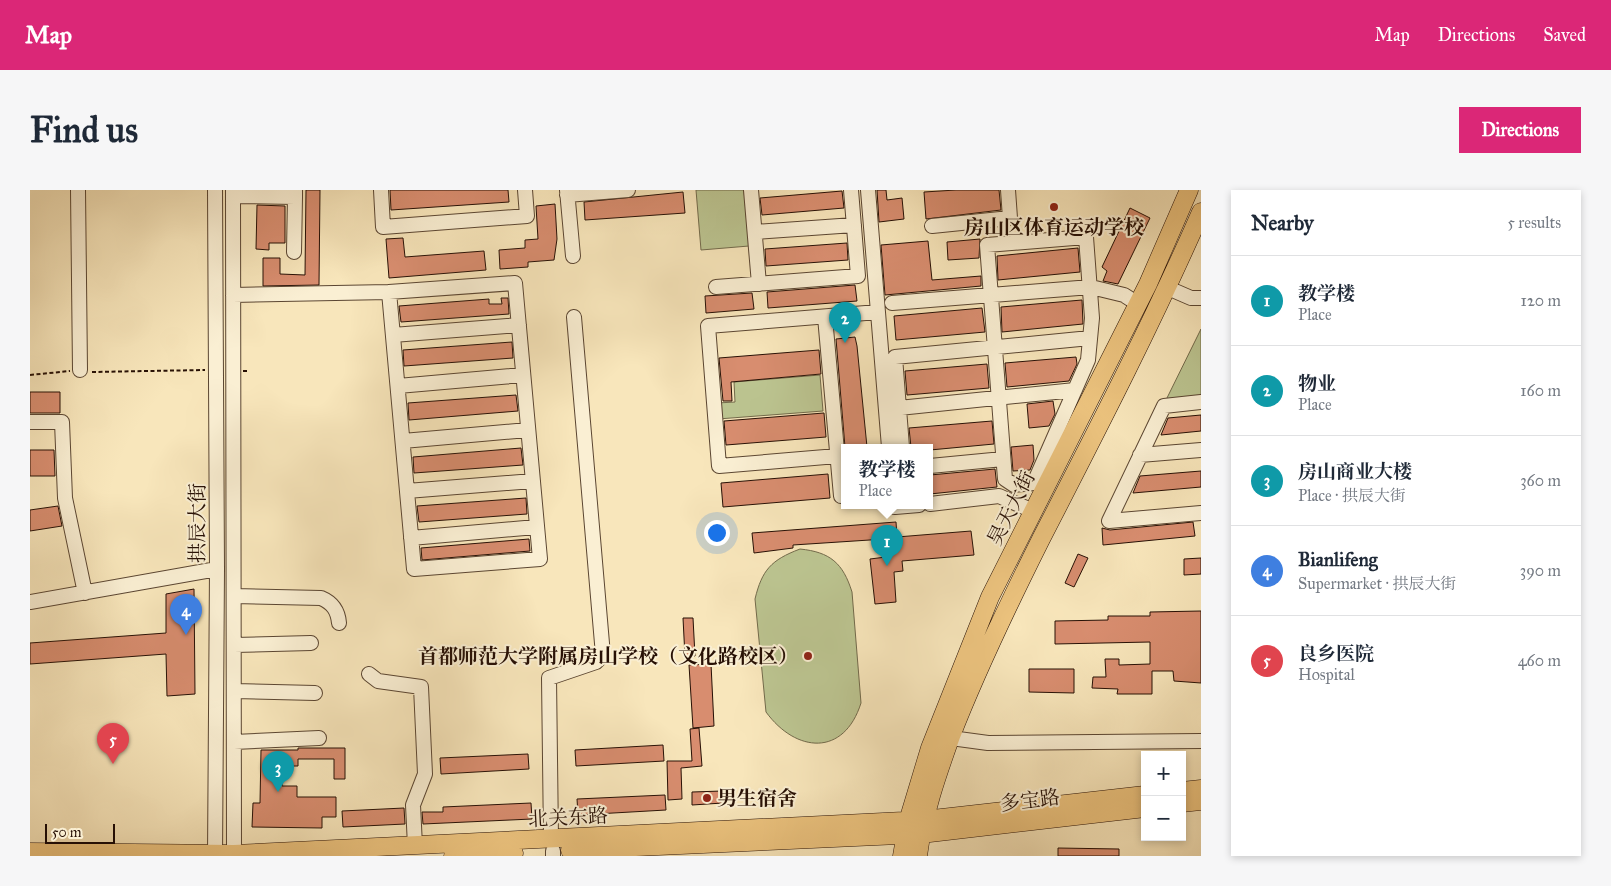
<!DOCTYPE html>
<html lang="en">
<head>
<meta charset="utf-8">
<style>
  :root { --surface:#fff; --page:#f6f6f7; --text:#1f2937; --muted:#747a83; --line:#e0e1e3; --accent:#db2777 }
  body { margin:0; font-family:"IM FELL Great Primer","Noto Serif SC",serif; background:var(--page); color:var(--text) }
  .controls { position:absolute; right:15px; bottom:15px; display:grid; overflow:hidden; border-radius:0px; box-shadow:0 2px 8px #0003 }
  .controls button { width:45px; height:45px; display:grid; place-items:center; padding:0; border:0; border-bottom:1px solid var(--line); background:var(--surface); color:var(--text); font:25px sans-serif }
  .scale { position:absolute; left:15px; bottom:12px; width:70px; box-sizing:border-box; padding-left:5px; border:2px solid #271005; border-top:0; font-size:14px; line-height:18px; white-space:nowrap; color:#271005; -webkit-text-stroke:4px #faefd3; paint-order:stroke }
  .you { position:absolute; left:686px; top:342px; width:18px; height:18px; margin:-12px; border:4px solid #fff; border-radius:50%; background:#1a73e8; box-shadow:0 0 0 8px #1a73e833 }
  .badge { display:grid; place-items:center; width:32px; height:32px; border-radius:50%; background:var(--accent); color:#fff; font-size:16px; font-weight:700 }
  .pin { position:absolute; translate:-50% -41px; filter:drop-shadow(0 1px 2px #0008) }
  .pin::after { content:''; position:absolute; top:26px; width:18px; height:15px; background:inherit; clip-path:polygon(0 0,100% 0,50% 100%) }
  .popup { position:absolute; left:811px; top:254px; width:92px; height:65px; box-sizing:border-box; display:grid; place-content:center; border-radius:0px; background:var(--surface); filter:drop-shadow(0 1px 4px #0005); font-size:16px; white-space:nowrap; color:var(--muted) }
  .popup b { font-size:19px; color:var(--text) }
  .popup::after { content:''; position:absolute; left:50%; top:100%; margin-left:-10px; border:10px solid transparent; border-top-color:var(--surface) }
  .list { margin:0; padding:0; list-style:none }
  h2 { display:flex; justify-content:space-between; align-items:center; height:65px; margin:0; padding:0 20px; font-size:21px }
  h2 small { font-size:16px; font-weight:400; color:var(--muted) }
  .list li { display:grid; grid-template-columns:32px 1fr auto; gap:15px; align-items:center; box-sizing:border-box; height:90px; padding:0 20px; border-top:1px solid var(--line) }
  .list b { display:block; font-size:19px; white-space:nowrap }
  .list p { margin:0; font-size:16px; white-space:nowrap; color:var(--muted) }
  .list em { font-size:16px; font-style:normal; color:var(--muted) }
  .map { position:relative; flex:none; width:1171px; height:666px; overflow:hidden; border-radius:0px }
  header { display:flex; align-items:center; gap:30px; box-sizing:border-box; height:70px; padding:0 25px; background:var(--accent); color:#fff }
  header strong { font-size:24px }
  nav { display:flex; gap:28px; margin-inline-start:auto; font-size:18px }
  .intro { display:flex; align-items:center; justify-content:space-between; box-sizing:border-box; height:120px; padding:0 30px }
  h1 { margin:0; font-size:35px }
  .button { padding:12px 22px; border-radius:0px; background:var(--accent); color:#fff; font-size:18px; font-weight:700 }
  main { display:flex; gap:30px; padding:0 30px }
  aside { flex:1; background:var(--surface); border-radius:0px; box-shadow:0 2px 8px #0003 }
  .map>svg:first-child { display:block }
</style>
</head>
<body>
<header>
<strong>Map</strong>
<nav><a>Map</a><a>Directions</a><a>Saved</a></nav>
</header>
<div class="intro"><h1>Find us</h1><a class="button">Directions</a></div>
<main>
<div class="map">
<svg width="1171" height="666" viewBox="0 0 1171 666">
  <rect width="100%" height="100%" fill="#f8e6bb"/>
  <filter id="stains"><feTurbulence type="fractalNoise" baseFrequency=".004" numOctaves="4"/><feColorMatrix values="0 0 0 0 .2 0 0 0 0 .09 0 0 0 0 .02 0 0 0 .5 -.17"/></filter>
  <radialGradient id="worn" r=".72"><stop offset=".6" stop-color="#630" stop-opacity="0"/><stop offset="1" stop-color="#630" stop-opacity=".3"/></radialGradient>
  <!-- green -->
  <path fill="#bcc591" stroke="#726a4b" d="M666 0H714L719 56 671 60Z
    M1171 139V209L1135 212Z
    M790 185 793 221 688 229 687 213 705 212 704 192Z
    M770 359C800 362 813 373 822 402L831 513C814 567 766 563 736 522L725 409C732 380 741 370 770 359Z"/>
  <!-- building -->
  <path fill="#d88d6f" stroke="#271005" d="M276 0H290L289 95 233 96V68H250V84L275 85Z
    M360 0H478L479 12 361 20Z
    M847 0H856L857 10 872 8 874 29 849 32Z
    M926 0H969L971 20 896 29 894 2Z
    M812 1 814 18 732 25 730 8Z
    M653 2 655 23 555 30 554 12Z
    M525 14 527 49 524 70 498 72V77L470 79 469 60 495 58V50L508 49 506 16Z
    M227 15 255 16V53H239V60L226 59Z
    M1100 18 1120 28 1088 94 1073 91 1077 81 1072 77Z
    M373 48 375 67 454 61 456 80 359 88 356 49Z
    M950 49 949 68 918 70 917 52Z
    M898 51 902 90 951 86V96L855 105 851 55Z
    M817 53 818 70 736 76 735 59Z
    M1048 58 1050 82 968 90 967 66Z
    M825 95 827 111 738 118 737 102Z
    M722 103 724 119 676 123 675 106Z
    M471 108H478L479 124 371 132 369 116 459 109V114H472Z
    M1052 110 1053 134 972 142 971 117Z
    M952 118 955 142 866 150 864 126Z
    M825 147 827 156 837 257H815L806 149Z
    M482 152 483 168 374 176 373 160Z
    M789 160 791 184 701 192 702 211H693L689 168Z
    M1046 167 1047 174 1039 191 977 197 975 173Z
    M957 174 959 198 877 205 875 181Z
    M0 202H30V223H0Z
    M486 205 488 221 379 230 378 213Z
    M1023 211 1025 224 1019 236 999 238 997 214Z
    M794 223 796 247 696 255 694 231Z
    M1171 225V241L1131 245 1138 228Z
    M962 231 964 254 900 260V257H881L879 238Z
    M1003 255 1004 270 1000 280 983 281 981 257Z
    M491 258 493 275 384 283 383 267Z
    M0 260H24L25 286H0Z
    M965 279 967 297 900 304V285Z
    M1171 281V297L1103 303 1110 286Z
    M798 284 800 308 693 317 691 293Z
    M496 308 497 324 389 332 387 316Z
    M28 316 32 336 0 341V320Z
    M866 332 867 347 941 341 944 365 872 371 873 381 864 382 866 412 845 414 840 369 856 367 855 349 763 355V358L724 363 722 343Z
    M1163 332 1165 346 1073 355 1072 338 1080 340Z
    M499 349 500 361 392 370 391 358Z
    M1048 364 1058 368 1044 397 1035 393Z
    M1171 368V384L1154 385V369Z
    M164 399 165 504 137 506 136 464 0 474V453L136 443V404Z
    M1171 421V493L1144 491 1143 481H1122V504H1087L1088 499 1062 498 1063 487H1076L1075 469H1089V475L1120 474V452L1025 454V431L1078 430V426H1120V422Z
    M653 428H663L665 466 655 467Z
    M681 474 684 536 663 538 659 475Z
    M999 479H1044V503L999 502Z
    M669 538 672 576 651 578 652 609 638 610 637 571H662L660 539Z
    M633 555 634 571 546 576 545 560Z
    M268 558H315V589H304V569H268V576H252V596H267V607H306V627H292V638L222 637 223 613H230L231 560H268Z
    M498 564 499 579 411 584 410 568Z
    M692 601 693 613 662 615V602Z
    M635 605 636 620 548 625 547 609Z
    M501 613 502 629 393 634 392 622H413V617Z
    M374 618 375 634 313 637 312 621Z
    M1028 658 1089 659V666H1028Z"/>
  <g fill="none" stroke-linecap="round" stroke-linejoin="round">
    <!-- minor casing -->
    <g stroke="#5b4632" stroke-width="16">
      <path id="minor" d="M48 0 50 180
        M185 0 187 379 185 666
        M203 0 204 666
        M351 0 353 37 497 26 495 0
        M537 0 543 66
        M721 0 729 94
        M838 0 859 257
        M537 5 598 0
        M203 6 265 7V0
        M902 36 980 28 978 0
        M725 42 824 35
        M1056 47 1062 128 1058 170 1004 293 984 295 975 289 957 55Z
        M264 62 265 7
        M686 97 828 86 821 0
        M1138 98 1161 108H1171
        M203 105 359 102 485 93 510 369 384 379 359 102
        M862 113 1061 97 1094 105 1108 114
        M795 127 811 306H814
        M363 145 489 135
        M368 196 493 185
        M1171 212 1134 216 1079 331 1171 323
        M869 218 1045 200
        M0 232H32L35 308 55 403
        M373 251 498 240
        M872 257 865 167 1060 148
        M1110 265 1171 260
        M807 266 689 276 678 136 848 122
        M900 276 973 269
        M377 301 503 291
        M900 314 969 306 1003 321
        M864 315 865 317 889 315
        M381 348 506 337
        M204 406 291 408C303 413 308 421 309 433
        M0 412 187 379
        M204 455 281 453
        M339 484 348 491 391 497 395 584 383 615 385 656
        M204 501 285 503
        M921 548 958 553 1171 551
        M204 552 289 548
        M521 649 519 488 566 472 573 465 544 127
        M523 666V661"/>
    </g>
    <!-- major casing -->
    <g stroke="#271005" stroke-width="19">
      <path id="major" d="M1152 601 1171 599
        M1152 613 1171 611
        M540 660 891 644 1115 618
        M0 662 204 664 894 630 1115 605
        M423 666 484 663
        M872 666 878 631 900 558 960 407 1118 94 1159 0
        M888 666C893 625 907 585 921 546 947 479 978 415 1010 351 1066 242 1122 134 1171 22"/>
    </g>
    <!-- path -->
    <path stroke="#271005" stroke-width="2" stroke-dasharray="4 2.5" stroke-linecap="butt" d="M213 181H219
      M62 182 175 180
      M0 185 40 181"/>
    <!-- minor -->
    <use href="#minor" stroke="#faefd3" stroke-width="14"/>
    <!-- major -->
    <use href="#major" stroke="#ecc37e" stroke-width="18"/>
  </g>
  <!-- markers -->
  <g fill="#8f2418" stroke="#faefd3" stroke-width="2">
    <circle cx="1024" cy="17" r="5"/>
    <circle cx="778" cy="466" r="5"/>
    <circle cx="677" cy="608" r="5"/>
  </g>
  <g text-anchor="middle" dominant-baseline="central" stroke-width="4" stroke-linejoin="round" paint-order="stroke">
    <!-- poi labels -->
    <g font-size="20" font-weight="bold" fill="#271005" stroke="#faefd3">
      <text x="1024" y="37">房山区体育运动学校</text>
      <text x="768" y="466" text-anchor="end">首都师范大学附属房山学校（文化路校区）</text>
      <text x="687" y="608" text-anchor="start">男生宿舍</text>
    </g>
    <!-- street labels -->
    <g font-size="20" fill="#271005" stroke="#faefd3">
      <text transform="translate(981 318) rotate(-63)">昊天大街</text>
      <text transform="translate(167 333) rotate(-90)">拱辰大街</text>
      <text transform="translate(1000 610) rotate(-7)">多宝路</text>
      <text transform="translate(538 627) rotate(-3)">北关东路</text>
    </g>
  </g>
  <rect width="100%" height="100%" filter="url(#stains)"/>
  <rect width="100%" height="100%" fill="url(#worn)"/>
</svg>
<div class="controls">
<button>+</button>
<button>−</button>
</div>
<div class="scale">50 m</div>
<div class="you"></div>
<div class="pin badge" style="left:857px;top:376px;background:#0f9aa8">1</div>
<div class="popup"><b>教学楼</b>Place</div>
<div class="pin badge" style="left:815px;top:153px;background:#0f9aa8">2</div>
<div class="pin badge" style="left:248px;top:602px;background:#0f9aa8">3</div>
<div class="pin badge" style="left:156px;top:445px;background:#3f7fe0">4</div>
<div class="pin badge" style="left:83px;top:574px;background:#e0444e">5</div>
</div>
<aside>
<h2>Nearby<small>5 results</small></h2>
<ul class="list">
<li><span class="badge" style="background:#0f9aa8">1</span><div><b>教学楼</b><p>Place</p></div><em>120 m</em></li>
<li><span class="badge" style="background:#0f9aa8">2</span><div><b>物业</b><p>Place</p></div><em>160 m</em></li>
<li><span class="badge" style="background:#0f9aa8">3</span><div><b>房山商业大楼</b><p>Place · 拱辰大街</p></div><em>360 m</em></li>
<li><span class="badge" style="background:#3f7fe0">4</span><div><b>Bianlifeng</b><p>Supermarket · 拱辰大街</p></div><em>390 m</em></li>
<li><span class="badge" style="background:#e0444e">5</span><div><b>良乡医院</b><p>Hospital</p></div><em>460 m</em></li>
</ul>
</aside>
</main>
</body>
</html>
